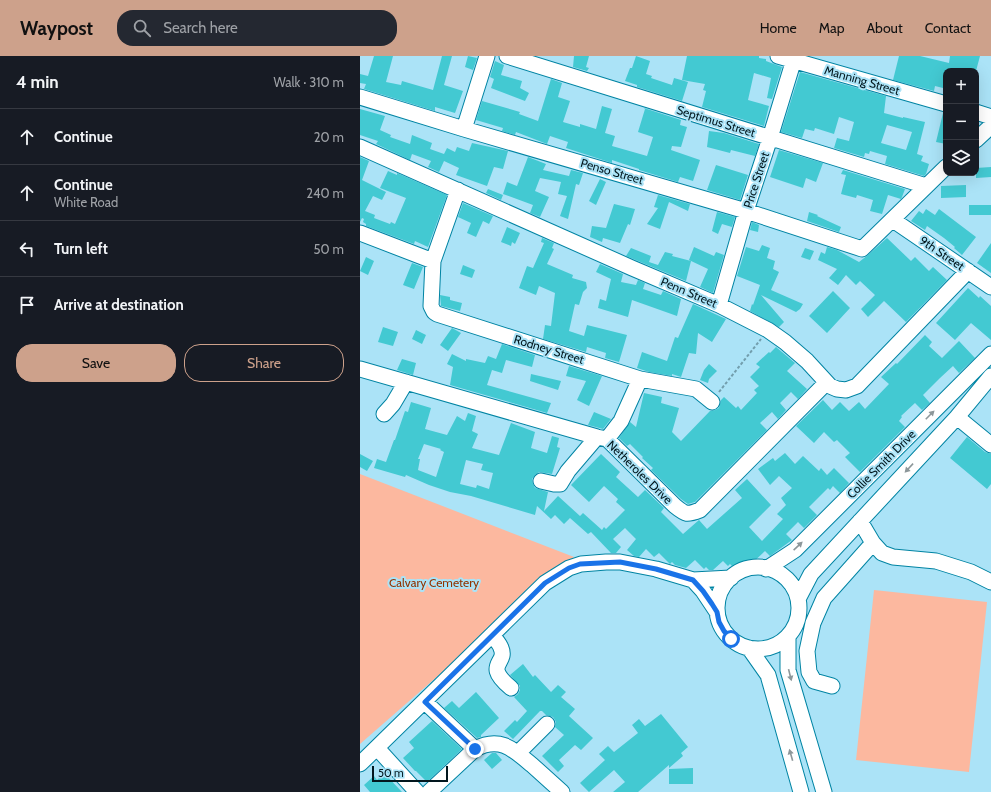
<!DOCTYPE html>
<html lang="en">
<head>
<meta charset="utf-8">
<style>
  :root { --surface:#171b24; --page:#242831; --text:#f1f3f6; --muted:#9ea1a6; --line:#363941; --accent:#cda18b }
  body { margin:0; font-family:Cabin,sans-serif; background:var(--page); color:var(--text) }
  .controls { position:absolute; right:12px; top:12px; display:grid; overflow:hidden; border-radius:8px; box-shadow:0 4px 16px #0002 }
  .controls button { width:36px; height:36px; display:grid; place-items:center; padding:0; border:0; border-bottom:1px solid var(--line); background:var(--surface); color:var(--text); font:20px sans-serif }
  .scale { position:absolute; left:12px; bottom:10px; width:76px; box-sizing:border-box; padding-left:4px; border:2px solid #02171e; border-top:0; font-size:11px; line-height:14px; white-space:nowrap; color:#02171e; -webkit-text-stroke:3px #abe3f7; paint-order:stroke }
  .stop { position:absolute; width:12px; height:12px; margin:-9px; border:3px solid #1a73e8; border-radius:50%; background:#fff }
  .stop.end { background:#1a73e8; border-color:#fff; box-shadow:0 1px 4px #0008 }
  .list { margin:0; padding:0; list-style:none }
  h2 { display:flex; justify-content:space-between; align-items:center; height:52px; margin:0; padding:0 16px; font-size:17px }
  h2 small { font-size:13px; font-weight:400; color:var(--muted) }
  .list li { display:grid; grid-template-columns:26px 1fr auto; gap:12px; align-items:center; box-sizing:border-box; height:56px; padding:0 16px; border-top:1px solid var(--line) }
  .list b { display:block; font-size:15px; white-space:nowrap }
  .list p { margin:0; font-size:13px; white-space:nowrap; color:var(--muted) }
  .list em { font-size:13px; font-style:normal; color:var(--muted) }
  .actions { display:flex; gap:8px; padding:12px 16px }
  .actions a { flex:1; padding:9px 0; border:1px solid var(--accent); border-radius:16px; text-align:center; font-size:14px; color:var(--accent) }
  .actions .main { background:var(--accent); color:#111 }
  .icon { flex:none; width:22px; height:22px; fill:none; stroke:currentColor; stroke-width:2; stroke-linecap:round; stroke-linejoin:round }
  .map { position:relative; flex:none; width:631px; height:736px; overflow:hidden }
  header { display:flex; align-items:center; gap:24px; box-sizing:border-box; height:56px; padding:0 20px; background:var(--accent); color:#111 }
  header strong { font-size:19px }
  nav { display:flex; gap:22px; margin-inline-start:auto; font-size:14px }
  .search { width:280px; height:36px; background:var(--page); display:flex; align-items:center; gap:10px; box-sizing:border-box; padding:0 14px; border-radius:16px; color:var(--muted); font-size:15px }
  main { display:flex }
  aside { flex:1; background:var(--surface) }
  .map>svg:first-child { display:block }
</style>
</head>
<body>
<header>
<strong>Waypost</strong>
<div class="search"><svg class="icon" aria-label="search" viewBox="0 0 24 24"><circle cx="10" cy="10" r="6"/><path d="M15 15l6 6"/></svg>Search here</div>
<nav><a>Home</a><a>Map</a><a>About</a><a>Contact</a></nav>
</header>
<main>
<aside>
<h2>4 min<small>Walk · 310 m</small></h2>
<ul class="list">
<li><svg class="icon" aria-label="ahead" viewBox="0 0 24 24"><path d="M12 20V5M6 11l6-6 6 6"/></svg><div><b>Continue</b></div><em>20 m</em></li>
<li><svg class="icon" aria-label="ahead" viewBox="0 0 24 24"><path d="M12 20V5M6 11l6-6 6 6"/></svg><div><b>Continue</b><p>White Road</p></div><em>240 m</em></li>
<li><svg class="icon" aria-label="left" viewBox="0 0 24 24"><path d="M17 20v-9H6M10 6l-5 5 5 5"/></svg><div><b>Turn left</b></div><em>50 m</em></li>
<li><svg class="icon" aria-label="arrive" viewBox="0 0 24 24"><path d="M6 21V4h12l-3 4 3 4H6"/></svg><div><b>Arrive at destination</b></div></li>
</ul>
<div class="actions"><a class="main">Save</a><a>Share</a></div>
</aside>
<div class="map">
<svg width="631" height="736" viewBox="0 0 631 736">
  <rect width="100%" height="100%" fill="#abe3f7"/>
  <!-- green -->
  <path fill="#fcb89f" d="M0 418 214 501 0 688Z
    M514 534 627 546 609 716 496 704Z"/>
  <!-- building -->
  <path fill="#43c9d2" fill-rule="evenodd" d="M14 0H33L26 26 41 29 42 25 73 34 82 0H92L84 29 103 35 95 57 75 51V55L4 33 6 28 0 27V18L8 20Z
    M108 0 117 2 113 14 105 11Z
    M214 0H229L226 11 229 12 227 15 213 11Z
    M276 0 290 5 286 18 292 20 291 22 312 29 314 22 328 26 322 45 277 31V29L265 25 270 12H272Z
    M327 0H399V2L406 3V5L422 11 412 43 407 42 411 22 394 17 388 44 409 50 404 70 342 51 346 35 343 34 345 28 322 24Z
    M539 0H560L589 7 590 0H620L616 15H586V21L583 32 575 30 574 35 533 24Z
    M135 5 144 9 141 19 162 25 160 32 169 37 165 45 131 32 134 23 130 21Z
    M440 16 526 40 524 57 543 62V61L565 66 557 98 563 100 561 105 569 108 566 118 564 120 525 108 527 100 510 95 509 98 505 97 504 101 474 92 477 82 489 85 494 66 479 61 474 78 455 72 454 75 445 73 442 82 421 76ZM527 69 552 76 546 94 521 87Z
    M191 23 202 27 198 41 210 45 203 66 220 71V68L236 73 242 50 252 53 245 77 255 80 252 90 287 100 293 81 278 76 285 53 284 52 321 64 320 69 327 71 321 91 312 90 311 94 340 104 333 125 320 121 318 126 279 114V113L252 104V107L206 92 208 86 190 80 187 88 156 76 155 79 142 75 143 72 116 64 122 45 160 56 159 58 178 65Z
    M0 53 25 60 20 74 31 79 30 81 50 88 52 79 72 87 70 93 84 98 87 92 95 96 97 91 109 95 112 87 148 95 143 113 134 111 127 130 96 119 99 112 84 105 79 116 68 111 71 105 52 98 50 104 16 88 18 85 0 79Z
    M583 57H586V88L576 86Z
    M349 75 364 77 399 88 395 100 371 94 370 97 347 91Z
    M419 94 463 107 456 126 446 122 443 132 410 121Z
    M0 101 9 105 2 124 26 136 22 144 13 140 5 155 15 159 14 162 30 168 31 166 35 168 46 142 20 132 28 115 37 119V117L87 139 68 191 55 185 54 188 6 170V168L3 166 4 163 2 162 0 166Z
    M168 101 186 108 183 114 209 120 211 114 223 117 219 129 216 128 208 163 200 160 207 140 198 138 201 126 180 122 175 135 189 141 180 161 170 157 173 149 143 138 147 126 157 130Z
    M356 109 388 119 380 144 347 134Z
    M631 111V121L616 122V112Z
    M483 114 545 133 542 141 541 143 528 139 522 158 510 155 513 144 497 139 496 142 481 138 486 119 481 118Z
    M240 123 246 126 236 149 229 145Z
    M606 129V141L581 142V130Z
    M128 133 143 139 141 144 126 137Z
    M298 139 330 148 328 155 309 146 300 173 287 168 298 152 294 151Z
    M103 147 133 160 129 168 123 165 116 181 107 177 111 167 98 161Z
    M254 148 275 153 270 169 268 168 260 187 243 182 242 186 230 181 232 170 246 172Z
    M609 149H631V159H609Z
    M566 153 575 159 579 153 616 181 602 199 594 192 595 191 584 182 567 170 565 174 551 165 559 155 563 158Z
    M357 156 375 161 372 171 362 168 358 178 352 175Z
    M449 156 458 159 457 160 481 171 479 176 447 165Z
    M392 166 399 169 398 176 390 174Z
    M147 171 160 177 155 188 152 186 151 190 141 186Z
    M182 182 194 187 192 192 194 193 187 208 213 219 212 222 226 226 227 232 223 236 219 249 215 248 209 275 224 280 227 269 267 279 259 306 245 302 246 297 227 291 226 296 183 283 185 269 191 270 195 237 179 230 176 239 159 232 167 210 173 212 184 187 181 186Z
    M527 182 551 205 555 201 569 215 573 211 587 224 546 266 524 245 508 261 501 253 515 239 500 225 496 229 486 219 478 229 469 222 477 213 458 204 461 196 465 198 467 191 477 194 499 206 508 199Z
    M631 187V217L617 207Z
    M402 189 410 192 407 202 415 205 413 213 419 216 411 234 443 248 440 253 436 256 401 239 424 266 419 271 390 255 392 248 393 249 400 229 377 220 386 191 399 195Z
    M334 191 354 200 356 196 364 199 353 237 340 231 348 213 329 204Z
    M271 192 291 200 289 206 298 209 305 196 313 198 312 200 331 205 326 225 266 200Z
    M445 192 454 195 450 204 441 201Z
    M6 201 14 205 8 219 0 215Z
    M52 207 63 211 54 233 43 229Z
    M240 208 263 218 261 226 276 229 278 224 285 227 283 233 301 239 303 235 321 243 317 260 272 244 268 261 238 252 240 243 246 245 251 223 236 216Z
    M103 209 115 214 112 222 100 218Z
    M608 232 619 242 620 240 631 250V284L611 267 595 284 576 267Z
    M473 235 490 252 467 277 449 260Z
    M80 239 90 241V244L102 247 100 255 81 250Z
    M333 248 366 263 352 286 338 277 336 298 329 297 321 321 312 318V320L289 316 277 312 282 296 307 305 315 281 318 282Z
    M23 271 38 276 33 290 18 286Z
    M92 272 101 277 88 295 80 289Z
    M56 274 66 279 62 288 52 283Z
    M565 279 572 286 569 290 582 302 599 285 615 302 599 317 593 310 580 322 563 339 570 347 562 354 555 347 541 360 542 361 539 365 545 371 500 416 485 401 490 397 477 384 474 386 464 376 454 387 436 370 463 344 472 354 480 346 489 355 499 346 505 353 529 328 521 321 536 307 537 308Z
    M142 288 175 299 172 311 146 304 142 317 132 314 127 329 191 347 187 357 90 329 93 311 87 308 92 298 106 305V303L125 307 128 300 136 303Z
    M416 291 435 307 427 315 447 333 438 343 431 336 420 347 426 354 418 363 412 356 400 367 407 374 335 446 328 448 321 443 291 414 293 412 282 402 283 401 270 388 267 390 259 382 270 366 276 371 284 337 302 341 301 347 319 352 312 376 321 385 350 355 355 354 359 352 361 344 364 341 376 352 378 350 381 354 397 337 394 334 399 330 390 321 400 311 396 308 409 296 410 297Z
    M42 303 56 307 53 319 37 314Z
    M349 308 357 315 349 323 348 327 340 324 344 314Z
    M209 310 242 320 229 350 217 344 226 325 206 320Z
    M171 318 201 325 198 334 170 325Z
    M51 346 71 352 65 373 87 379 97 360 105 365 108 357 116 360 112 375 118 378 112 392 139 399 151 367 175 376 171 392 187 397 192 380 199 382 197 391 200 392 192 418 179 416 175 419 172 423 173 428 175 432 188 436 184 455 198 440 220 460 223 457 242 474 244 471 246 473 265 454 256 446 258 443 244 430 229 446 211 429 241 398 260 416 256 421 278 441 285 434 304 452 301 456 323 478 339 464 347 473 382 442 375 434 387 423 411 449 389 471 402 485 423 463 417 458 426 449 421 442 432 432 419 420 410 429 398 413 413 402 415 405 425 397 435 408 443 400 459 415 461 412 467 419 474 412 489 427 480 437 473 430 470 434 468 432 449 451 457 459 444 472 438 466 426 478 432 484 410 500 405 495 389 510 377 515 370 508 368 510 363 505 353 514H349L346 511 344 513 335 504 326 512 315 509 312 506 310 508 299 497 294 501 286 493 279 501 274 500 267 494 276 483 265 472 253 483 261 491 256 497H251L231 476 228 478 210 462 204 468 195 459 191 463 177 450 175 459 111 440 90 436 69 429 46 419 45 421 14 412 17 403 26 406 34 384H35L45 355 48 356ZM64 388 81 393 80 394 84 396 76 421 58 414 60 403H58ZM106 404 123 408 121 414 133 417 129 433 117 429 116 432 100 428Z
    M234 356 251 363 243 373 228 369Z
    M607 381 625 396 631 398V428L627 433 590 402Z
    M0 398 13 405 7 415 0 411Z
    M163 608 173 621 175 619 191 636 198 629 206 636 201 641 215 653 209 660 233 682 221 694 215 689 199 704 204 710 198 716 182 700 204 679 195 671 196 666 193 661 186 659 182 655H180L153 683 144 675 155 664 157 666 167 655 154 641 158 638 160 634V630L150 619Z
    M116 636 139 662 121 679V681L117 682 84 652 92 645 99 652Z
    M301 658 328 691 321 697 323 700 309 712V709L278 736H253L265 726 254 714 229 736 220 727 245 704 239 698 248 690 254 696 278 677 272 669 279 663 285 670Z
    M72 665 102 693 67 726 56 715H55L43 702 54 692 49 686Z
    M132 697H136L142 704 132 713 124 704Z
    M333 712V728H309V713Z
    M24 717 42 736H10L4 729 14 720 17 724Z"/>
  <g fill="none" stroke-linecap="round" stroke-linejoin="round">
    <!-- minor casing -->
    <g stroke="#0084a3" stroke-width="17">
      <path id="minor" d="M147 0 566 130
        M418 0 586 48
        M0 41 104 73 386 155 502 193 586 111
        M616 56 631 61
        M104 73 127 0
        M616 84 631 70
        M0 91 272 212 359 249 408 274 425 286 447 305 470 330 477 333 486 334 497 330 608 215
        M533 164 631 231
        M0 177 73 205 98 134
        M73 205 71 250 74 256 77 258 280 323 336 333 352 346
        M359 249 386 155 410 82 435 0
        M0 313 237 381 247 383 315 450C326 459 327 459 340 454L466 327
        M24 358 33 348 46 326
        M597 361 631 389
        M247 383 261 365 280 323
        M181 425 194 428H200L208 415 237 381
        M513 487 522 497 533 501 576 505 611 516 631 526
        M357 552a41 41 0 1 1 82 0a41 41 0 1 1-82 0Z
        M406 513 435 494 631 298
        M333 524 343 535 357 556
        M438 543 451 518 597 361 631 320
        M132 579C135 583 140 588 141 592 148 608 122 608 151 632
        M428 580V614L464 736
        M389 592 408 619 441 736
        M472 630 454 625 449 616 447 595 453 567 464 542 513 487 500 465
        M65 646 115 693
        M17 692 57 736
        M158 697 187 668
        M0 708 185 527 209 512 221 508 246 506H260L296 513 333 524 371 522
        M69 736 115 693C140 680 153 693 172 709 182 718 192 727 202 736"/>
    </g>
    <!-- path -->
    <path stroke="#729ead" stroke-width="2" stroke-dasharray="3 2" stroke-linecap="butt" d="M359 336 401 283"/>
    <!-- minor -->
    <use href="#minor" stroke="#fff" stroke-width="15"/>
  </g>
  <!-- one-way arrows -->
  <defs><path id="oneway-solid" d="M-6-.8H1V-3.2L6.5 0L1 3.2V.8H-6Z"/></defs>
  <g fill="#8d979a">
    <use href="#oneway-solid" transform="translate(570 359) rotate(-45)"/>
    <use href="#oneway-solid" transform="translate(549 412) rotate(133)"/>
    <use href="#oneway-solid" transform="translate(438 490) rotate(-43)"/>
    <use href="#oneway-solid" transform="translate(430 619) rotate(76)"/>
    <use href="#oneway-solid" transform="translate(431 699) rotate(-106)"/>
  </g>
  <g fill="none" stroke-linecap="round" stroke-linejoin="round">
    <!-- route -->
    <path stroke="#1a73e8" stroke-width="5" d="M115 693 65 646 185 527 209 512 220 508 260 506 296 513 333 524 343 535 352 548 357 556 359 566 364 575 371 583"/>
  </g>
  <g text-anchor="middle" dominant-baseline="central" stroke-width="4" stroke-linejoin="round" paint-order="stroke">
    <!-- street labels -->
    <g font-size="12" fill="#02171e" stroke="#abe3f7">
      <text transform="translate(502 24) rotate(16)">Manning Street</text>
      <text transform="translate(356 65) rotate(17)">Septimus Street</text>
      <text transform="translate(252 115) rotate(16)">Penso Street</text>
      <text transform="translate(396 124) rotate(-72)">Price Street</text>
      <text transform="translate(582 197) rotate(34)">9th Street</text>
      <text transform="translate(329 236) rotate(23)">Penn Street</text>
      <text transform="translate(189 293) rotate(17)">Rodney Street</text>
      <text transform="translate(521 408) rotate(-45)">Collie Smith Drive</text>
      <text transform="translate(280 416) rotate(44)">Netheroles Drive</text>
    </g>
    <!-- park labels -->
    <g font-size="12" fill="#913300" stroke="#abe3f7">
      <text x="74" y="526">Calvary Cemetery</text>
    </g>
  </g>
</svg>
<div class="controls">
<button>+</button>
<button>−</button>
<button><svg class="icon" aria-label="layers" viewBox="0 0 24 24"><path d="M12 4l9 5-9 5-9-5zM3 14l9 5 9-5"/></svg></button>
</div>
<div class="scale">50 m</div>
<div class="stop" style="left:371px;top:583px"></div>
<div class="stop end" style="left:115px;top:693px"></div>
</div>
</main>
</body>
</html>
